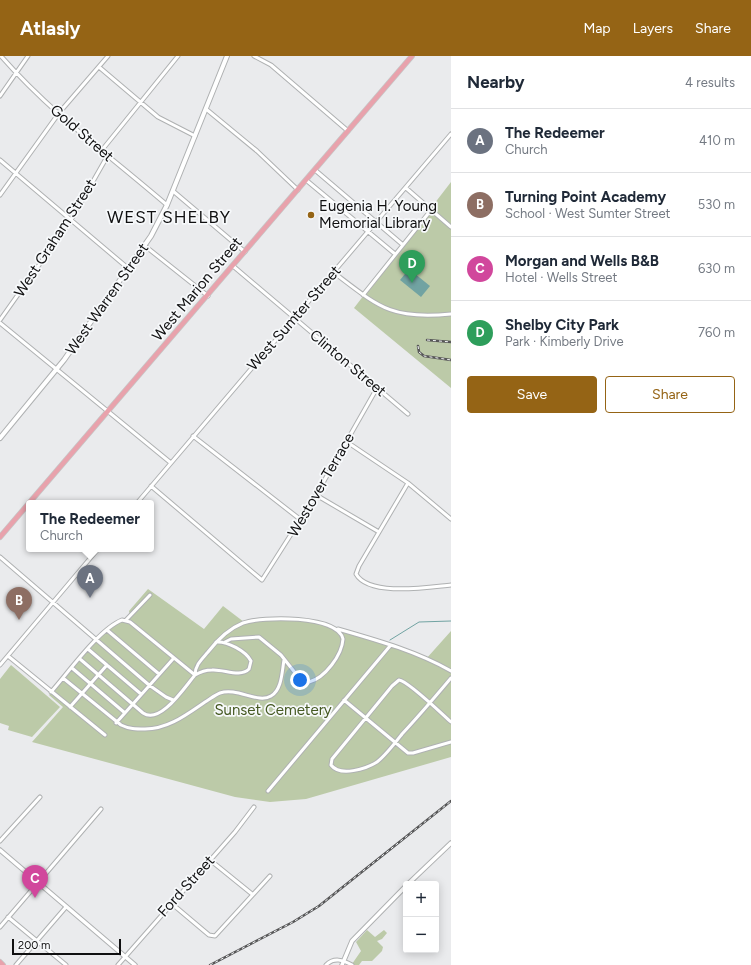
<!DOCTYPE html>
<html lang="en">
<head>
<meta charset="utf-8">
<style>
  :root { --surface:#fff; --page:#f6f6f7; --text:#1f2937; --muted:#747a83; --line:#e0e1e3; --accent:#956415 }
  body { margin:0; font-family:Figtree,sans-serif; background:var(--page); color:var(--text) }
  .controls { position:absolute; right:12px; bottom:12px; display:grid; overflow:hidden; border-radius:4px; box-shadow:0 2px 10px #0003 }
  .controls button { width:36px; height:36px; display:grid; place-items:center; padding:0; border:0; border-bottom:1px solid var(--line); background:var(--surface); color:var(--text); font:20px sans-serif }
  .scale { position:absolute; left:12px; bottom:10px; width:109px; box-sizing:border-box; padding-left:4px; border:2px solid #101011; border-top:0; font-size:11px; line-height:14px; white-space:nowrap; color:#101011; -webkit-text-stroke:3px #f7f9fb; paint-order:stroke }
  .you { position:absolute; left:300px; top:624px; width:14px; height:14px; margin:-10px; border:3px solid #fff; border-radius:50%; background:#1a73e8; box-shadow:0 0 0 6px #1a73e833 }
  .badge { display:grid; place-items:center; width:26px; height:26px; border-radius:50%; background:var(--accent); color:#fff; font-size:13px; font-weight:700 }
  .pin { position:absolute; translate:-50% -33px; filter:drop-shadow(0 1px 2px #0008) }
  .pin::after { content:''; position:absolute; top:21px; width:14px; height:12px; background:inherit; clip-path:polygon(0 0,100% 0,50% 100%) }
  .popup { position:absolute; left:26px; top:444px; width:128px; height:52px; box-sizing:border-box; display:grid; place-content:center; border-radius:4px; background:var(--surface); filter:drop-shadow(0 1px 3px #0005); font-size:13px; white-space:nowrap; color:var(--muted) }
  .popup b { font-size:15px; color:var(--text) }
  .popup::after { content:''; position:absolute; left:50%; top:100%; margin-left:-8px; border:8px solid transparent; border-top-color:var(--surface) }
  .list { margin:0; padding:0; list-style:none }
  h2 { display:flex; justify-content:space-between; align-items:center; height:52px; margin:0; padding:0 16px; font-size:17px }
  h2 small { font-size:13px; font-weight:400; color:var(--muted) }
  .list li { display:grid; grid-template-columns:26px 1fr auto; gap:12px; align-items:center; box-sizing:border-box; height:64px; padding:0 16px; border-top:1px solid var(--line) }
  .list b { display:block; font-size:15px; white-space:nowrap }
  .list p { margin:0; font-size:13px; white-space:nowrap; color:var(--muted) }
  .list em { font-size:13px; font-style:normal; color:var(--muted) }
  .actions { display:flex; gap:8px; padding:12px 16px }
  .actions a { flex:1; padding:9px 0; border:1px solid var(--accent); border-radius:4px; text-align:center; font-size:14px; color:var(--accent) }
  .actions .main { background:var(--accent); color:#fff }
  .map { position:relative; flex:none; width:451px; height:909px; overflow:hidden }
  header { display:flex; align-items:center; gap:24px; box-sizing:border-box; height:56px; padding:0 20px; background:var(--accent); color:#fff }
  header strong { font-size:19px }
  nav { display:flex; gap:22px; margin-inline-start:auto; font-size:14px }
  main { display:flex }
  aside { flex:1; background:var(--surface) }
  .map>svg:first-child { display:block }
</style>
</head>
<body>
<header>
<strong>Atlasly</strong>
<nav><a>Map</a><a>Layers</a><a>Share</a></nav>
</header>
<main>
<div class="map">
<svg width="451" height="909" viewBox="0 0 451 909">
  <rect width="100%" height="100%" fill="#eaebed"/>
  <!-- green -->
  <path fill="#bccaa8" d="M451 126V332L354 252Z
    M148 533 204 573 223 550 244 566 266 562 312 565 367 581 426 603 451 575V701L306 743 270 746 235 741 32 686 63 651 49 639 97 583 109 572 130 560 129 555Z
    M11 609 60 651 32 681 8 674 9 670 0 667V623Z
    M367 874 375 881 384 874 387 877 382 883 377 885 383 891 382 895 372 905H362L359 909H354L352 908 361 895 356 886Z"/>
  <!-- water -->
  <path fill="#71a3a2" d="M409 213 430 230 421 241 400 224Z"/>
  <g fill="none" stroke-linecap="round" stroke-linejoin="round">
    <!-- stream -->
    <path stroke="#71a3a2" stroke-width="1" d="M390 584 419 566 451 565"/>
    <!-- minor casing -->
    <g stroke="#afb1b2" stroke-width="5">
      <path id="minor" d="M1 0C50 56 111 101 167 149
        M254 0 271 9 348 75
        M99 11 158 61 195 80
        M0 40 28 0
        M206 53 257 95 298 134
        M102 94 178 0
        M0 104 129 213
        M315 114 403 189
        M306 124 395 198
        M406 132 451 171
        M173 135 245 196
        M0 139 59 57 108 0
        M145 190 208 240
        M233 210 408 358
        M333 216C379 251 391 264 451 258
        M363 239 431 154
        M0 264 71 164 108 99
        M0 267 171 407
        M193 380 301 464
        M347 386 408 427 451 463
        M408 427 359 510 356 518C369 541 429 531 451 529
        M151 430 262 524 316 439 377 332
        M316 439 379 476
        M137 447 451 78
        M0 501 149 629 166 641 173 644
        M126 564 150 539
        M338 573C376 584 416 595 451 615
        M107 574 159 618
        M88 593 141 638
        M8 600 105 679
        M80 603 143 657C160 669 184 632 195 619 200 616 206 614 212 614 224 613 240 622 249 613L251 605C246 595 227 585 216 586
        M0 609 98 493
        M72 612 125 657
        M195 619C195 609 202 603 208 596 218 583 228 573 243 567 262 560 338 559 343 583 342 599 325 622 309 626L300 623 281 599 259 581 231 583 225 586
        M63 622 121 669C129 673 136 673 145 673 168 673 186 659 205 646 210 643 215 639 220 637 237 631 258 648 271 640 282 634 282 615 284 604
        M451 622C435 641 419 660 402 678 395 687 386 699 377 706 366 713 340 721 331 709L332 703 392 630 399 624C408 625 442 658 451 666
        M51 636C68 617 99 573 122 564L130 566 195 619
        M344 644 408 697H413L451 686
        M70 651 107 609
        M116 667 173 603
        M268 735 390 590
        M0 785 40 741
        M210 804 252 838
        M171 847 209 879 215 880 270 820
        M8 861 66 909
        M0 871 101 753
        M16 909 66 851
        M118 909 235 776 254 751
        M326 909C334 901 343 904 352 909"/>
    </g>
    <!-- tertiary casing -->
    <g stroke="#afb1b2" stroke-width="5.5">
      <path id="tertiary" d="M0 794 135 909
        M408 828 451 787
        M342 909 352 885 406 830"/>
    </g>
    <!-- secondary casing -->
    <g stroke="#afb1b2" stroke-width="6">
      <path id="secondary" d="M0 382 64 304 151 180 167 149 227 0"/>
    </g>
    <!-- primary casing -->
    <g stroke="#c6c6c6" stroke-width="6">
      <path id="primary" d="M0 481 412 0
        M0 906 3 909"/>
    </g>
    <!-- minor -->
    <use href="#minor" stroke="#fff" stroke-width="3"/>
    <!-- tertiary -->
    <use href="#tertiary" stroke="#fff" stroke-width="3.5"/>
    <!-- secondary -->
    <use href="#secondary" stroke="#fff" stroke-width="4"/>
    <!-- primary -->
    <use href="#primary" stroke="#e8a2ac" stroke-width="4.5"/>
    <!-- rail casing -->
    <g stroke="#565657" stroke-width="2.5">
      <path id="rail" d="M427 284 451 286
        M418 290 419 296 424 300 451 304
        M210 909 293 866 319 850 451 745"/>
    </g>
    <!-- rail -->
    <use href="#rail" stroke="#f7f9fb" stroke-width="1" stroke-dasharray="3" stroke-linecap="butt"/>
  </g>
  <!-- markers -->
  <circle fill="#956415" stroke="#f7f9fb" stroke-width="1.5" cx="311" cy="159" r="4"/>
  <g text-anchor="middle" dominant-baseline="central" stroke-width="3.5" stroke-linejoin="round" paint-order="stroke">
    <!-- street labels -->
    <g font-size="15" fill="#101011" stroke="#f7f9fb">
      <text transform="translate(82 77) rotate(41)">Gold Street</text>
      <text transform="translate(55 182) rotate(-57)">West Graham Street</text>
      <text transform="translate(197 233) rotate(-50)">West Marion Street</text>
      <text transform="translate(107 243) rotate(-55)">West Warren Street</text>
      <text transform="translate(294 262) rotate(-49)">West Sumter Street</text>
      <text transform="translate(348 307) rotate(40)">Clinton Street</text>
      <text transform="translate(321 429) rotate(-60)">Westover Terrace</text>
      <text transform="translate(186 830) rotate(-48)">Ford Street</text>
    </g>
    <!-- poi labels -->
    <g font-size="15" fill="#101011" stroke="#f7f9fb" text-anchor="start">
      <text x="319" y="150">Eugenia H. Young<tspan x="319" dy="17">Memorial Library</tspan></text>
    </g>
    <!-- park labels -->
    <g font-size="15" fill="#455922" stroke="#f7f9fb">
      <text x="273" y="654">Sunset Cemetery</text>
    </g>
    <!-- quarter labels -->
    <g font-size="17" letter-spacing="1" fill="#101011" stroke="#f7f9fb">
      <text x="169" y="161">WEST SHELBY</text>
    </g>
  </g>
</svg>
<div class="controls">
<button>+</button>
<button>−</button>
</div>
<div class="scale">200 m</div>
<div class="you"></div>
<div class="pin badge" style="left:90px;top:542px;background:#6b7280">A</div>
<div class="popup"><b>The Redeemer</b>Church</div>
<div class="pin badge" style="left:19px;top:564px;background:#8d6e63">B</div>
<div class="pin badge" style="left:35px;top:842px;background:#d1479c">C</div>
<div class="pin badge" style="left:412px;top:227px;background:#2e9e5b">D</div>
</div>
<aside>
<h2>Nearby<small>4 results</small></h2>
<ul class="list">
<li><span class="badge" style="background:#6b7280">A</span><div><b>The Redeemer</b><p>Church</p></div><em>410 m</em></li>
<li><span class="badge" style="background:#8d6e63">B</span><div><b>Turning Point Academy</b><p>School · West Sumter Street</p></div><em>530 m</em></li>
<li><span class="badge" style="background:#d1479c">C</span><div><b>Morgan and Wells B&amp;B</b><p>Hotel · Wells Street</p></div><em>630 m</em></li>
<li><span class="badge" style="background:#2e9e5b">D</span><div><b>Shelby City Park</b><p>Park · Kimberly Drive</p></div><em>760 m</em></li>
</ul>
<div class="actions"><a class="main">Save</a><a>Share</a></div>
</aside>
</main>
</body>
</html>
